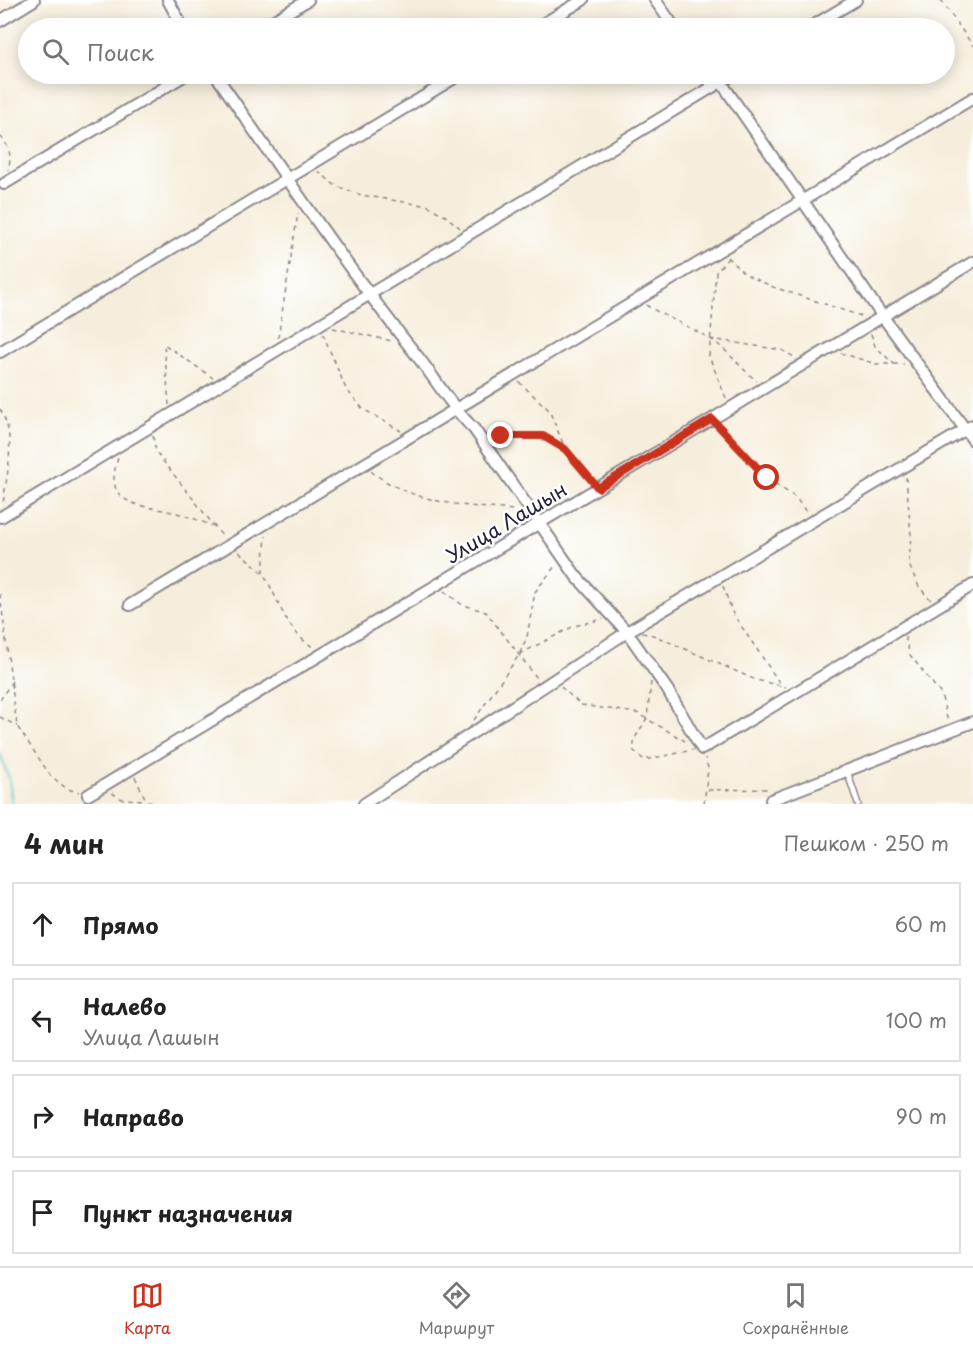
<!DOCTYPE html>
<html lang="ru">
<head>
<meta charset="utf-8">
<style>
  :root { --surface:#fff; --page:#f2f2f2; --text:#222; --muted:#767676; --line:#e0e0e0; --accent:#c8321e }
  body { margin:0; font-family:"Playpen Sans",sans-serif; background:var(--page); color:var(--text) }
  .stop { position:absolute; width:18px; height:18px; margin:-14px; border:4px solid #c8321e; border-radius:50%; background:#fff }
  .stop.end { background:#c8321e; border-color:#fff; box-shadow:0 2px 6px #0008 }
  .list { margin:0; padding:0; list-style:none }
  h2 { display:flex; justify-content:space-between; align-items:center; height:78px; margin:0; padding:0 24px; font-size:26px }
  h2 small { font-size:20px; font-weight:400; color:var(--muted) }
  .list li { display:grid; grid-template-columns:39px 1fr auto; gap:18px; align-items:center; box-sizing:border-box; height:84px; margin:0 12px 12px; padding:0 12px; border:2px solid var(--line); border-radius:0px }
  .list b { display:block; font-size:22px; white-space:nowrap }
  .list p { margin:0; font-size:20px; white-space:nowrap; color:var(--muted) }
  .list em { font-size:20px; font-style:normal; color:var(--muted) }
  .icon { flex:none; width:33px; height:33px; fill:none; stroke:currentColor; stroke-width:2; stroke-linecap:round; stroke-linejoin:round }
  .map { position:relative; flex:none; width:973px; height:804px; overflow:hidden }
  .search { position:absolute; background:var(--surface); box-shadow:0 3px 15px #0003; left:18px; right:18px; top:18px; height:66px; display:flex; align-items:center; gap:15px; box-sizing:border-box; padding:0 21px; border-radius:33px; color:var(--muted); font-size:22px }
  .sheet { height:462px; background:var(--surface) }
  nav { display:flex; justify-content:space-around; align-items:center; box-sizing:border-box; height:84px; border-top:2px solid var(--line); background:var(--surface); font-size:16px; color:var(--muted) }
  nav a { display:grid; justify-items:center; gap:3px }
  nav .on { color:var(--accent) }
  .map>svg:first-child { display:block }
</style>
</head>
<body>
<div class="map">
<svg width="973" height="804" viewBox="0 0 973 804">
  <rect width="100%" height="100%" fill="#fff"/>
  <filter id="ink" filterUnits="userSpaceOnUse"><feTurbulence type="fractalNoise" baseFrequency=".0167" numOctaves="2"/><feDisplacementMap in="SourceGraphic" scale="12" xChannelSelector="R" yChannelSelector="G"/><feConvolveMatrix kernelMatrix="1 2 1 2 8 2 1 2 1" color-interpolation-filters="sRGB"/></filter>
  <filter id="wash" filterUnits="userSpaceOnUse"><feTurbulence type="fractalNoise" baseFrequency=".008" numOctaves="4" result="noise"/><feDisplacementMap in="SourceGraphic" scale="24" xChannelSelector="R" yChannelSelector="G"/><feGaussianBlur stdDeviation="1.35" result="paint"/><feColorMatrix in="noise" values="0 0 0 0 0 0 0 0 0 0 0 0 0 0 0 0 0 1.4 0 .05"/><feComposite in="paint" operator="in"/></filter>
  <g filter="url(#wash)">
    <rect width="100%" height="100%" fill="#f6eedc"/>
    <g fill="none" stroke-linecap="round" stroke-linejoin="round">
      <!-- stream -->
      <path stroke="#5ac7cf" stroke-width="2" d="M0 754 9 778 12 804"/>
    </g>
  </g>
  <g filter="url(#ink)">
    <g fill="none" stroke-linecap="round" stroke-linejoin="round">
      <!-- service casing -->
      <g stroke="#8c888c" stroke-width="8">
        <path id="service" d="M847 771 858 804"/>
      </g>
      <!-- minor casing -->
      <g stroke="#8c888c" stroke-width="14">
        <path id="minor" d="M168 0 183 28
          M655 0 675 28
          M0 21 34 0
          M261 28 308 0
          M536 28 583 0
          M809 28 856 0
          M215 74C281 169 345 266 418 357 437 381 451 407 474 429L576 576 627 632 667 689 702 749 973 585
          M705 74 713 86
          M721 82 883 317 973 440
          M4 184 187 74
          M0 352 461 74
          M1 517 734 74
          M130 605 973 98
          M88 795 973 262
          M771 800 973 722
          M364 804 627 632 973 425"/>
      </g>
      <!-- path -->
      <path stroke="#8c888c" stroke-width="1.5" stroke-dasharray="4.5 4.5" stroke-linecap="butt" d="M941 0 973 46
        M0 136C10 147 12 156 8 170
        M318 171 336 186 361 195 429 206 447 217 460 228
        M727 257 745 274 773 287 864 317
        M646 305C667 318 691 327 712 340 730 352 740 368 757 381
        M333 328 392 341
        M323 334 346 389 363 409 401 431
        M871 334 875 346 894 364
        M278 338 298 213
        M710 339 782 350 796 358
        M841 353 876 364H904
        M519 382 549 410 565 448
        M726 398 709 356 716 272 728 258
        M169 405 164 344 213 378
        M0 409C17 438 7 472 3 504
        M719 427 767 478 796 498 807 513
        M489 433C507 438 524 433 542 436 563 440 579 465 592 480
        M153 436 156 452 223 537
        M118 458C102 506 138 504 172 512 186 515 200 521 213 526
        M371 471C410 503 468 507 517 510
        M906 477 911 535 909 565 919 587 931 600
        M239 552C247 559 258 567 264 575 280 601 285 632 315 648
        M263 573 266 536
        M723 586 733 614 781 685
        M444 591 461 604 486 612 537 678
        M0 594 17 726 50 775 67 789 79 792
        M642 633 653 635 756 680 786 687
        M905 637 910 655 941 694 948 722
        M520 654 574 626 603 619
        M651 682 647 718 635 738 633 750 644 760 693 750
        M561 687 581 705 637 713 685 741
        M0 700 12 681
        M0 717 17 726
        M474 720 519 655 527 637 535 592 556 565
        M135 777 146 800 154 804
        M708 790 769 789
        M112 793 122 799 146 800
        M704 804 708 768 705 758"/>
      <!-- service -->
      <use href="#service" stroke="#fff" stroke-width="5"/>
      <!-- minor -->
      <use href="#minor" stroke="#fff" stroke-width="10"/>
    </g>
  </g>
  <g fill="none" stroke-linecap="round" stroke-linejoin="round" filter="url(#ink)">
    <!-- route -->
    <path stroke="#c8321e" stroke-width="8" d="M501 436H543L565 449 598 488 712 419 767 478"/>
  </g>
  <g text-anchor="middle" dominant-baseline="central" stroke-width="5" stroke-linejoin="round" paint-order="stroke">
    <!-- street labels -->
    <g font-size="20" fill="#22223b" stroke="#fff">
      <text transform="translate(506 522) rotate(-31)">Улица Лашын</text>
    </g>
  </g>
</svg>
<div class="stop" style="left:767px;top:478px"></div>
<div class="stop end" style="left:501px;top:436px"></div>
<div class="search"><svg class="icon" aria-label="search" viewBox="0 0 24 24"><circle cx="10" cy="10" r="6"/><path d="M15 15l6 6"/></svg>Поиск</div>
</div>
<section class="sheet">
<h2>4 мин<small>Пешком · 250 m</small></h2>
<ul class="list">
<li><svg class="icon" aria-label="ahead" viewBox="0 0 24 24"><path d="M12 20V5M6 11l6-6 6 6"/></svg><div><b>Прямо</b></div><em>60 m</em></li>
<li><svg class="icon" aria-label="left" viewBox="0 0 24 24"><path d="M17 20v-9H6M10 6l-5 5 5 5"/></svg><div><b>Налево</b><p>Улица Лашын</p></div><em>100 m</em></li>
<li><svg class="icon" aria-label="right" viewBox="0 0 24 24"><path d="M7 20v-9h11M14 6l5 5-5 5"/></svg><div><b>Направо</b></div><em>90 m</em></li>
<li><svg class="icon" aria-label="arrive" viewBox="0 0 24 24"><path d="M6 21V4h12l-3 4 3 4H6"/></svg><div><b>Пункт назначения</b></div></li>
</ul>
</section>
<nav>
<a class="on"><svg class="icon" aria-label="map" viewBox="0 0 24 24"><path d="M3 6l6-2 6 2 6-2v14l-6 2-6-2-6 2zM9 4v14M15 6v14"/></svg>Карта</a>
<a><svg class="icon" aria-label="directions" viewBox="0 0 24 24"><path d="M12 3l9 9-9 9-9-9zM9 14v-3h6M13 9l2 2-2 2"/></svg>Маршрут</a>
<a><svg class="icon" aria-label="saved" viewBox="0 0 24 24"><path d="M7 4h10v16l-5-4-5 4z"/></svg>Сохранённые</a>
</nav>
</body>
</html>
